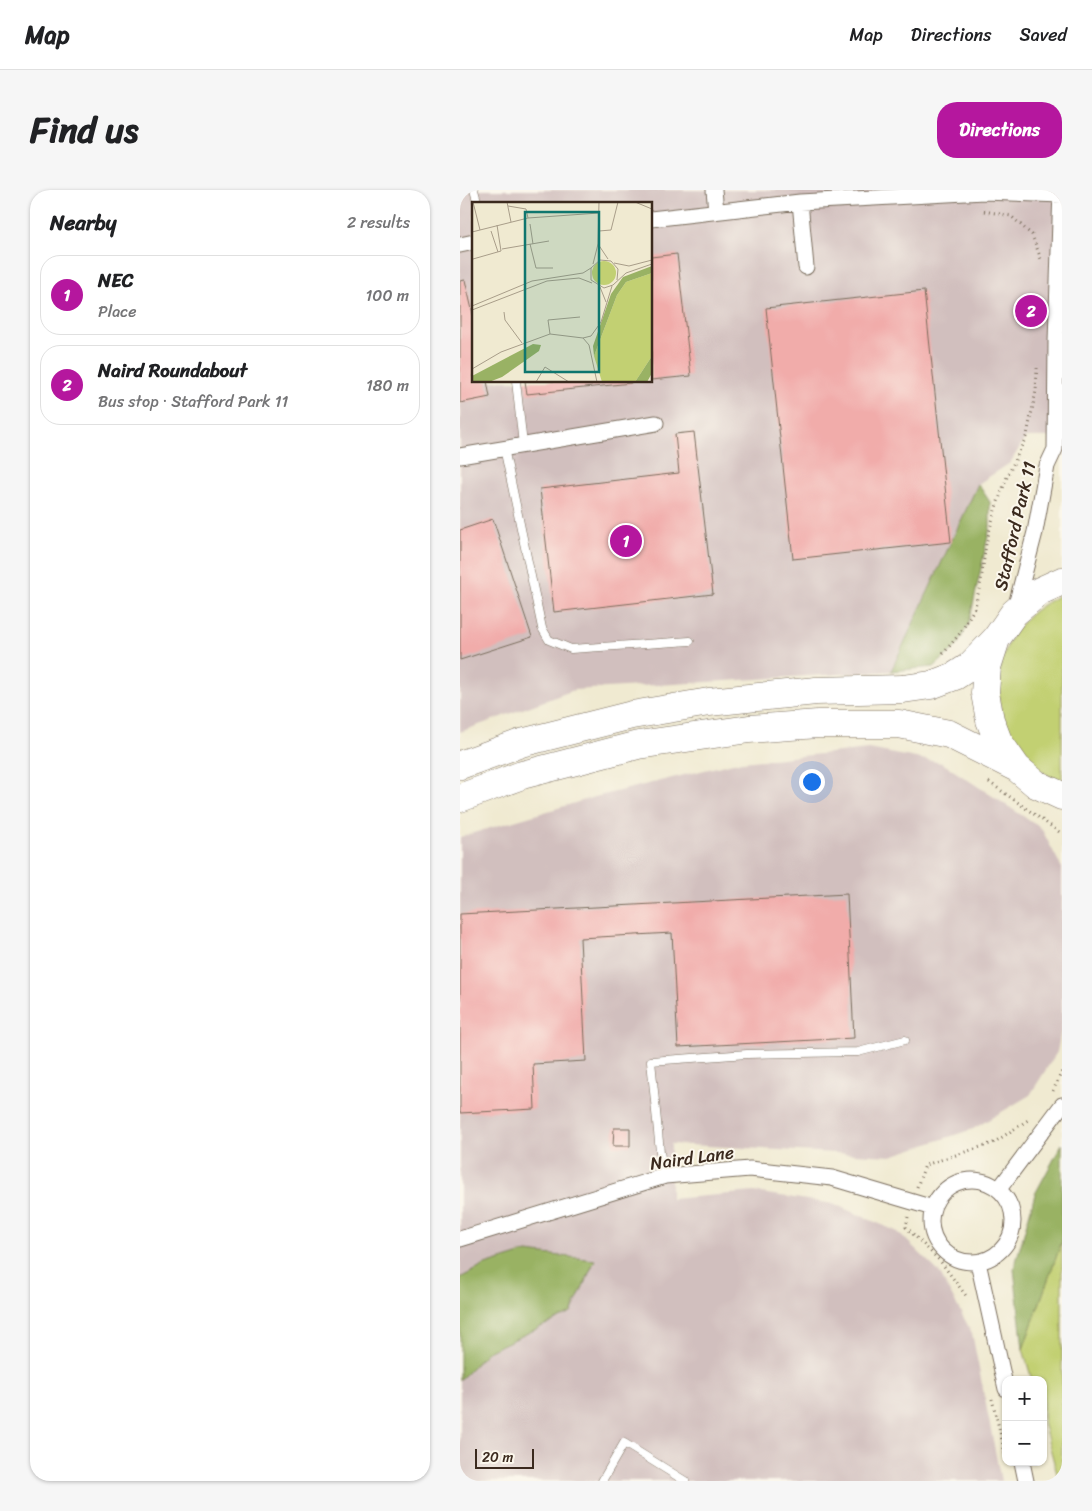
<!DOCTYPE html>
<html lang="en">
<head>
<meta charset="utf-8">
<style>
  :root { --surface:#fff; --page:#f6f6f6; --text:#202124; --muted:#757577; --line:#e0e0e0; --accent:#b5179e }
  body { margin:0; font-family:Sriracha,sans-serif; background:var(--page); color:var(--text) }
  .controls { position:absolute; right:15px; bottom:15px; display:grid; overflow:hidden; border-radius:10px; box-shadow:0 1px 4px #0004 }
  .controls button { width:45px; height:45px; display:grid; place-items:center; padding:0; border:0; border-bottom:1px solid var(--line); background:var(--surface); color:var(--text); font:25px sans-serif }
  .scale { position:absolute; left:15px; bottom:12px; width:59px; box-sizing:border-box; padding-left:5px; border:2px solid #3b2a1e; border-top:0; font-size:14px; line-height:18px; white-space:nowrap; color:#3b2a1e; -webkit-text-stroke:4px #fbf7ec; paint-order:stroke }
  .you { position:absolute; left:351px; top:591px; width:18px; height:18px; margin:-12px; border:4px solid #fff; border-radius:50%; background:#1a73e8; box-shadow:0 0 0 8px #1a73e833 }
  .badge { display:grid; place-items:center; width:32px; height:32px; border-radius:50%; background:var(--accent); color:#fff; font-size:16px; font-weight:700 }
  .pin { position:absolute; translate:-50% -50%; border:2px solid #fff; box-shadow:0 1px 5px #0006 }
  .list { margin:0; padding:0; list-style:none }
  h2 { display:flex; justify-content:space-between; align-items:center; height:65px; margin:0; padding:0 20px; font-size:21px }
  h2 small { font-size:16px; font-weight:400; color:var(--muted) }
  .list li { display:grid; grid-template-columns:32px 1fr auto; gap:15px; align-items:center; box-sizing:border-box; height:80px; margin:0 10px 10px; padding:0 10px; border:1px solid var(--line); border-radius:20px }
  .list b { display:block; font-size:19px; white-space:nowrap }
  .list p { margin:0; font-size:16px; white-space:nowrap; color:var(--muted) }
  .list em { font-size:16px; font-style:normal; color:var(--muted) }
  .map { position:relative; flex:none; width:602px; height:1291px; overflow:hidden; border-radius:20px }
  header { display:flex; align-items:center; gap:30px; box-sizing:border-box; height:70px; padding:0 25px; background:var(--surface); border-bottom:1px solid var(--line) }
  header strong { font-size:24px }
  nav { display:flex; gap:28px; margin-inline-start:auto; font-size:18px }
  .intro { display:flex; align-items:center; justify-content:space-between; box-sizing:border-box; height:120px; padding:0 30px }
  h1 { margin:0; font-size:35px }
  .button { padding:12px 22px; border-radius:20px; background:var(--accent); color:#fff; font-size:18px; font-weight:700 }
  main { display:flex; gap:30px; padding:0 30px }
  aside { flex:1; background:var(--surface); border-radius:20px; box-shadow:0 1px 4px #0004 }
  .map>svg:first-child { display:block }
</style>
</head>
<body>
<header>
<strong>Map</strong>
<nav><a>Map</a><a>Directions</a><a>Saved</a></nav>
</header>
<div class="intro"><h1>Find us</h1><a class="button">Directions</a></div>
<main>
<aside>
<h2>Nearby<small>2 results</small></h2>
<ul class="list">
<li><span class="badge">1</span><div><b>NEC</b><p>Place</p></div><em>100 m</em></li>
<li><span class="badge">2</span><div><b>Naird Roundabout</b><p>Bus stop · Stafford Park 11</p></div><em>180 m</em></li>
</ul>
</aside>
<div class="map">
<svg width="602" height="1291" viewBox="0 0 602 1291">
  <rect width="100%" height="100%" fill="#fbf7ec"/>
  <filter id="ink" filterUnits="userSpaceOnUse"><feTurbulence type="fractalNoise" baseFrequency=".02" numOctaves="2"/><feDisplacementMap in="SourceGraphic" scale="10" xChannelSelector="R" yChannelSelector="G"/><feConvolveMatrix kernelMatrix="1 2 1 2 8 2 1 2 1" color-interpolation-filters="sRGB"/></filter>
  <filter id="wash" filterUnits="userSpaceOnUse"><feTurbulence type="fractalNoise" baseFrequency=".0096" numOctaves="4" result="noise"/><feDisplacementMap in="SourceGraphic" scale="20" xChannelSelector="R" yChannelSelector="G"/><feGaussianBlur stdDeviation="1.12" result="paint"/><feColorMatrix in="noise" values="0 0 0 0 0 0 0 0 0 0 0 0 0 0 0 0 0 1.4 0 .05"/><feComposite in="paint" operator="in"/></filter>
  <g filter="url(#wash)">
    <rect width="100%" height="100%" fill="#f0ead1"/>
    <!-- industrial -->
    <path fill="#d1bfbe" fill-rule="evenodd" d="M0 0H602V247H566L550 273 518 294 431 481 114 500 0 542ZM14 14H191V191H14Z
      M409 559 482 573 581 638 602 678V835L597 862 570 905 513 939 431 966 211 954V1009L294 1002 374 1014 438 1042 479 1082 512 1143 541 1291H0V647L135 607 273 573Z"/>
    <!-- green -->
    <path fill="#c2d072" stroke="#7e7d48" d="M602 404V593C587 585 573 577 562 564 532 528 530 468 562 433 573 420 587 412 602 404Z
      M602 1050V1291H599L583 1232V1190H572L563 1159Z"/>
    <!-- forest -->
    <path fill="#99b264" stroke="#6a6e41" d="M518 294 530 312V337L509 433 497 456 474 477 431 481Z
      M602 954V1051L563 1159 554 1079 575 1004Z
      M67 1062 135 1070 111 1123 27 1162 0 1190V1088L25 1075Z"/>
    <g id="blocks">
      <!-- building -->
      <path fill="#f1acaa" d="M217 64 231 186 191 190V67Z
        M5 90 14 128V191H27L30 207 0 213V91Z
        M464 101 491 352 333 369 306 118Z
        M65 191H171V193L67 204Z
        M234 242 253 404 94 422 80 299 219 283 215 244Z
        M33 329 72 447 0 470V340Z
        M387 704 394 848 218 857 212 743 120 748 126 871 73 874 75 919 0 923V724Z
        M154 938H170V956H153Z"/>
    </g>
  </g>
  <g filter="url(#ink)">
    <use href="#blocks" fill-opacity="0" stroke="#7a6d5d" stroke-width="1"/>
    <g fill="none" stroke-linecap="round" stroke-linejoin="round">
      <!-- lane casing -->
      <g stroke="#7a6d5d" stroke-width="9">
        <path id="lane" d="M14 0 18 14
          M56 191 63 255
          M44 258 82 438 89 450 111 459 230 451
          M205 986 200 962 191 871 287 864 398 862 445 850
          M142 1291 164 1253 225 1291"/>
      </g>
      <!-- street casing -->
      <g stroke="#7a6d5d" stroke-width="17">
        <path id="street" d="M254 0 256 21
          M340 12 346 77
          M191 29 340 12 524 2 601 5
          M0 55 14 52
          M0 266 196 233
          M555 419 575 342 587 276 595 259 596 152 601 0
          M471 1031a41 41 0 1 1 82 0a41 41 0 1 1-82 0Z
          M539 999 602 915
          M0 1049 205 986 290 979 372 988 473 1018
          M518 1072 546 1199
          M562 1272 566 1291"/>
      </g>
      <!-- highway casing -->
      <g stroke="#7a6d5d" stroke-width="29">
        <path id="highway" d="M602 391 580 401 554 423 536 449 527 477 525 503 530 530 538 551 557 578 576 594 602 606
          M0 575 61 553 172 525 249 512 356 501 443 499 471 495 495 486 509 477 536 449
          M0 608 62 585 178 555 289 539 358 534H439L489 544 557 578"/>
      </g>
      <!-- path -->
      <path stroke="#7a6d5d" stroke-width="3" stroke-dasharray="1 4" stroke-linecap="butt" d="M524 21 551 26 572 45 581 69
        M483 464 501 442 515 417 521 391 526 354 535 320 547 287 567 245 576 201 577 178
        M529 592 602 644
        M593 901 602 881
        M457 997 465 975 533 953 568 930
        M448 1027 446 1037 481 1072 507 1107
        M532 1209 546 1267"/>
      <!-- lane -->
      <use href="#lane" stroke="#fff" stroke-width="8"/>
      <!-- street -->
      <use href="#street" stroke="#fff" stroke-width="15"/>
      <!-- highway -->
      <use href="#highway" stroke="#fff" stroke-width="28"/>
    </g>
  </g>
  <g text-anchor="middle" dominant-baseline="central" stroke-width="4" stroke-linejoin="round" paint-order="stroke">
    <!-- street labels -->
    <g font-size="18" fill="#3b2a1e" stroke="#fbf7ec">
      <text transform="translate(555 336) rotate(-77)">Stafford Park 11</text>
      <text transform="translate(232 968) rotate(-8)">Naird Lane</text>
    </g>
  </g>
  <!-- overview -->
  <g transform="translate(12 12)">
    <rect width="180" height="180" fill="#f0ead1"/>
    <path d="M120 71a12 12 0 1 1 24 0a12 12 0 1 1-24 0ZM180 71V154L163 180H130L122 154 145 93 154 80Z" fill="#c2d072"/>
    <path d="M180 64V71L154 80 145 93 122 154 121 144 139 92 151 75ZM61 142 69 143 67 149 30 175 17 180H0V174ZM180 154V171L175 180H163Z" fill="#99b264"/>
    <path fill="none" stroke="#a89d89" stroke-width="1" d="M1 0 8 28M35 0 39 20M163 0 180 7M36 4 54 7 56 16M58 22 61 42M19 29 26 50M127 29 139 28 146 0M0 30 56 16 127 11M58 42 64 66H81M126 42 136 57M30 47 77 39M1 57 29 49 25 23M142 61 157 64 180 58M121 62 126 42 127 0M145 78 146 67 139 59 128 58 119 66V78L132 86 141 83 154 71 180 62M128 85 134 100M0 104 60 79 111 71 119 66M0 108 75 79 107 76 120 81M32 110 33 118 50 141M78 132 76 118 108 115M119 134 129 120 140 84M117 143 125 180M117 143 111 136 119 134M0 167 29 150 78 132 111 136M64 180 73 165 97 180"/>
    <path fill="#0f766e" fill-opacity="0.15" stroke="#0f766e" stroke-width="2.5" d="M53 10H127V170H53Z"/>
    <rect width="180" height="180" fill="none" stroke="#3b2a1e" stroke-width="2.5"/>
  </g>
</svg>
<div class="controls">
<button>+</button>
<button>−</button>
</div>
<div class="scale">20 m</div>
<div class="you"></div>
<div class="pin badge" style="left:166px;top:351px">1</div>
<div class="pin badge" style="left:571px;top:121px">2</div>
</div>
</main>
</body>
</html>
